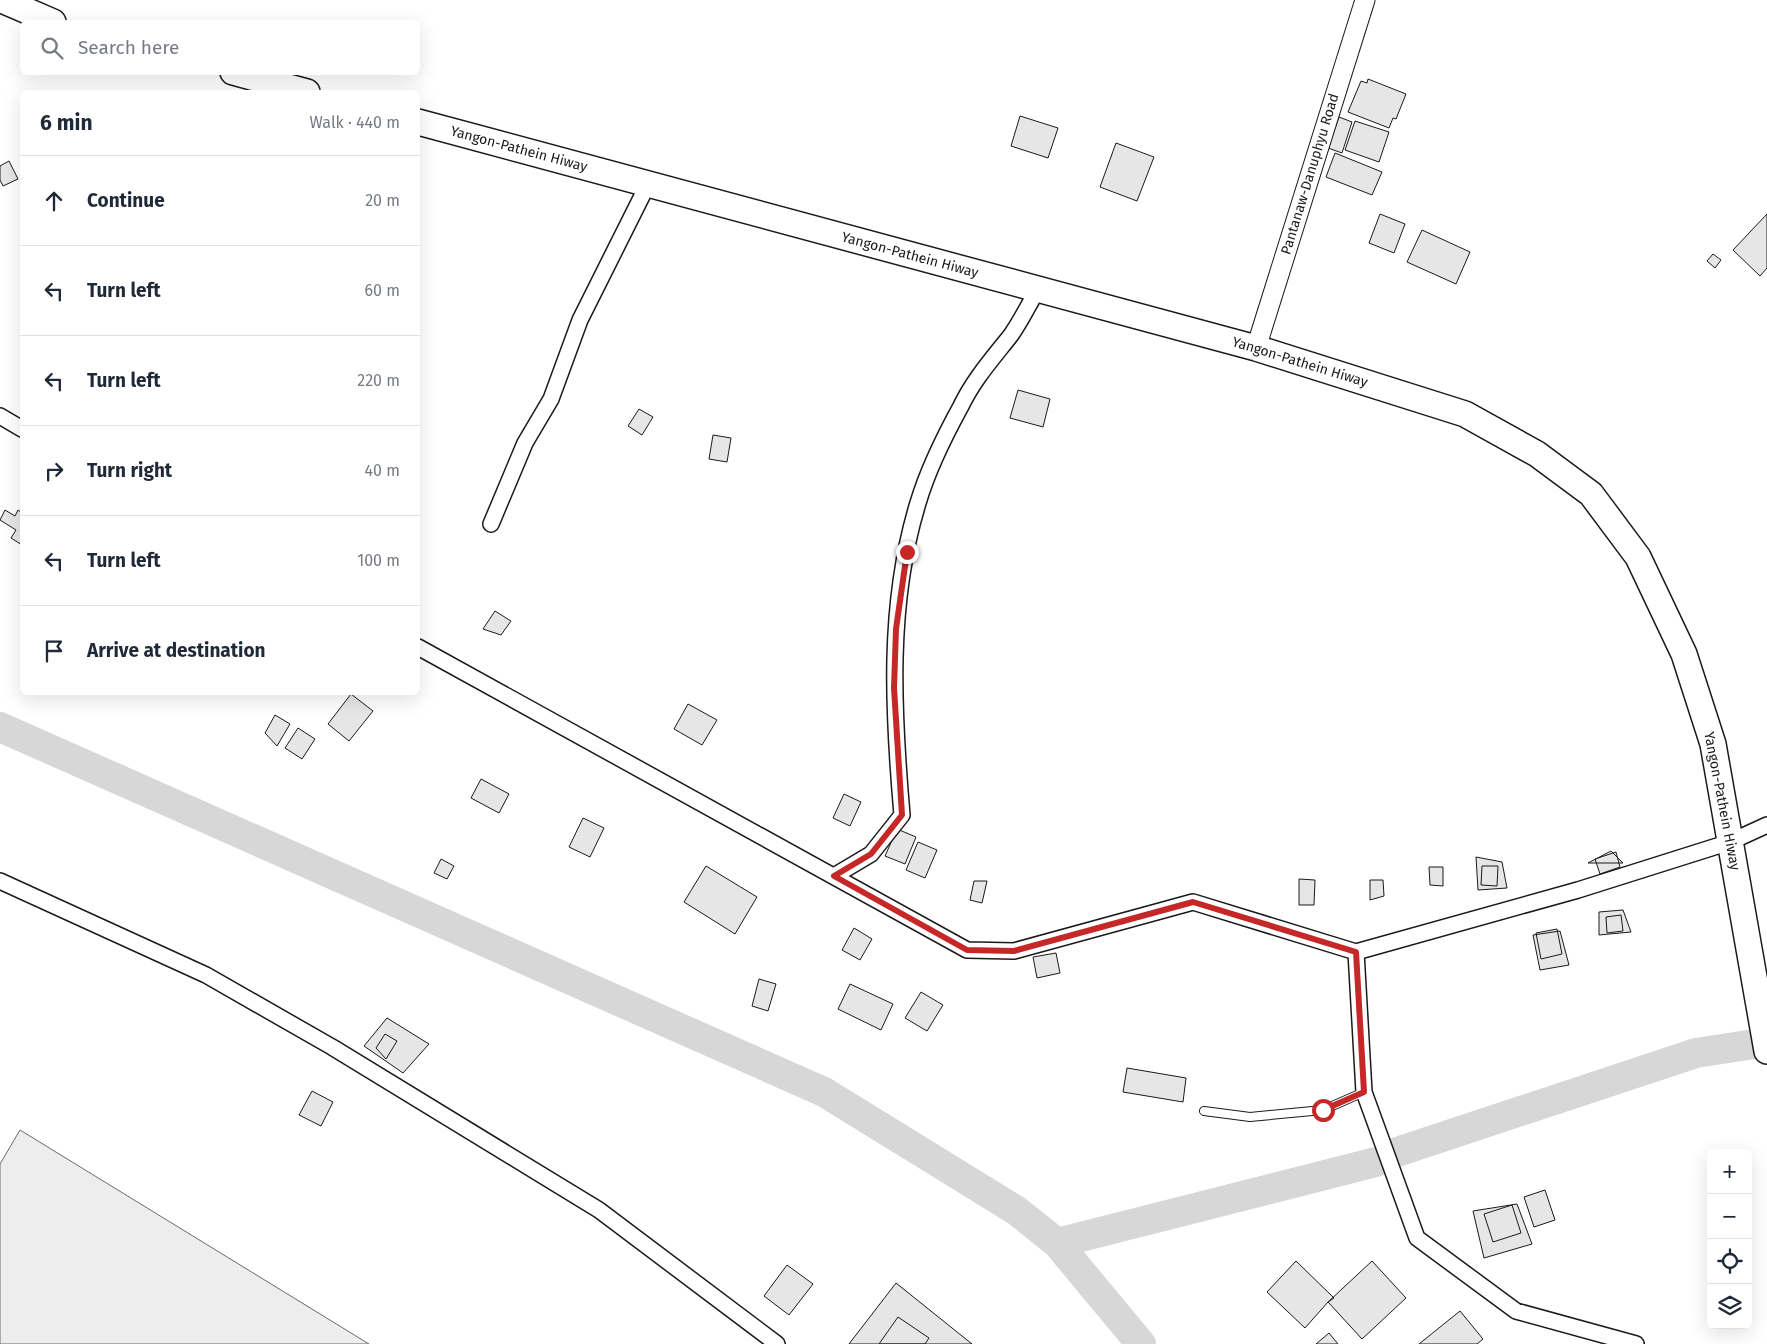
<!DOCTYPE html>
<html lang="en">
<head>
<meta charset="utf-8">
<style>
  :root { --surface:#fff; --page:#f6f6f7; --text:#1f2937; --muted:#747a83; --line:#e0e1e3 }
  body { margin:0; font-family:"Fira Sans",sans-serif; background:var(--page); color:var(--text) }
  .controls { position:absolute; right:15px; bottom:15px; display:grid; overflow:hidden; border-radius:8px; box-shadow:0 5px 20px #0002 }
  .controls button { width:45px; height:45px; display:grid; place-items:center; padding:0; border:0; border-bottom:1px solid var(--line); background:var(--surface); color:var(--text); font:25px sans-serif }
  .stop { position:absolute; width:15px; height:15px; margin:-11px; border:4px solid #c62828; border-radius:50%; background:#fff }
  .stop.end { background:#c62828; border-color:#fff; box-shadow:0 1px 5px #0008 }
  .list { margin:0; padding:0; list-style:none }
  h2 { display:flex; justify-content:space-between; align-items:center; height:65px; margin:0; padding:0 20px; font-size:21px }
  h2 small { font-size:16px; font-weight:400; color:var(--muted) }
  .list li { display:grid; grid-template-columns:32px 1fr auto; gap:15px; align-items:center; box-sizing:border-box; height:90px; padding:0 20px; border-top:1px solid var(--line) }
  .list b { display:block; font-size:19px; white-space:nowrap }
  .list em { font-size:16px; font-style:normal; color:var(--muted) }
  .icon { flex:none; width:28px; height:28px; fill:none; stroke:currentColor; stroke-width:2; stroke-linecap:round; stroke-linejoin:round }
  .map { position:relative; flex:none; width:1767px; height:1344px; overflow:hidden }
  .search { position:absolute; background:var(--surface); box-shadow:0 5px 20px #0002; left:20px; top:20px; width:400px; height:55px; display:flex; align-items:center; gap:12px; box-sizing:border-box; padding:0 18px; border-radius:8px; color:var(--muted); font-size:19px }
  .panel { position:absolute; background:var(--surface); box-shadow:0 5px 20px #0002; left:20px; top:90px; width:400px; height:605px; border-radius:8px }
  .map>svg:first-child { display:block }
</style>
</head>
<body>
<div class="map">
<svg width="1767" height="1344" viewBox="0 0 1767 1344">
  <rect width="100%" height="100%" fill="#fff"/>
  <!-- built -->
  <path fill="#ededed" stroke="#6a6a6a" d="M20 1130 369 1344H0V1164Z"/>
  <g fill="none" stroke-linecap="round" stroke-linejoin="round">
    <!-- river -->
    <path stroke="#d7d7d7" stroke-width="30" d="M0 727 824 1092 1017 1211 1057 1243 1141 1344
      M1397 1152 1696 1053 1767 1042
      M1057 1243 1376 1162"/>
  </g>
  <!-- building -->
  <path fill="#e6e6e6" stroke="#1a1a1a" d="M1368 79 1406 94 1396 119 1393 118 1389 128 1348 112 1361 81 1367 83Z
    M1020 116 1058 128 1048 158 1011 146Z
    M1339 117 1352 122 1342 153 1328 148Z
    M1355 121 1389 132 1379 162 1345 150Z
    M1116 143 1154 157 1137 201 1100 187Z
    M1335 153 1382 172 1372 195 1326 177Z
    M9 161 18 179 3 186 0 180V166Z
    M1380 214 1405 224 1394 253 1369 243Z
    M1767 214V268L1760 276 1733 250Z
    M1422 230 1470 252 1456 284 1407 262Z
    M1713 254 1721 260 1715 268 1707 261Z
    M1018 390 1050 399 1043 427 1010 418Z
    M639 409 653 417 642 435 628 426Z
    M713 435 731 438 727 462 709 459Z
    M5 510 15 516 18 510 22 513V545L11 538 16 530 0 520Z
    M495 611 511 621 501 635 483 629Z
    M351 694 373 711 349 741 328 724Z
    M688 704 717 720 702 745 674 729Z
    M275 715 290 724 277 746 265 733Z
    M298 728 315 739 302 759 285 748Z
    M481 779 509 794 499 813 471 798Z
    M844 794 861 802 850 826 833 818Z
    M583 818 604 828 590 857 569 847Z
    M897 829 916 837 905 864 885 856Z
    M918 842 937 850 925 878 906 870Z
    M1611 851 1623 863H1588Z
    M1616 852 1620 867 1600 874 1595 859Z
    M1476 857 1502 862 1507 888 1478 890Z
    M441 859 454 866 447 879 434 873Z
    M706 866 757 897 735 934 684 902Z
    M1482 866H1498L1497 886 1481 885Z
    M1429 867H1443V886L1430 885Z
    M1299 879 1315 880 1314 905H1299Z
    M1370 880H1383L1384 896 1370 900Z
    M974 881H987L982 903 970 900Z
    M1623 910 1631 932 1599 935V912Z
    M1621 915 1623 931 1607 933 1606 917Z
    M854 928 872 939 860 960 842 950Z
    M1557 929 1562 954 1541 959 1536 933Z
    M1560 931 1569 965 1540 970 1533 935Z
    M1056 953 1060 973 1037 978 1033 957Z
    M759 979 776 984 768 1011 752 1006Z
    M850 984 893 1004 881 1030 838 1009Z
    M921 992 943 1005 927 1031 905 1018Z
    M387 1018 429 1044 403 1073 364 1046Z
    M385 1034 397 1041 386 1059 376 1048Z
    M1127 1068 1186 1078 1183 1102 1123 1092Z
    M312 1091 333 1102 321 1126 299 1115Z
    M1545 1190 1555 1220 1534 1227 1524 1197Z
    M1517 1204 1532 1244 1484 1258 1473 1211Z
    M1512 1205 1521 1233 1493 1242 1484 1214Z
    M1296 1261 1334 1298 1328 1302 1305 1328 1267 1292Z
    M1372 1261 1406 1298 1362 1339 1328 1302Z
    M787 1265 813 1284 789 1315 764 1296Z
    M896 1283 972 1344H849Z
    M1460 1311 1483 1339 1477 1344H1419Z
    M898 1317 929 1338 925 1344H879Z
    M1329 1333 1338 1344H1316Z"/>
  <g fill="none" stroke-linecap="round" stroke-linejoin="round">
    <!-- service casing -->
    <g stroke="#1a1a1a" stroke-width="10">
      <path id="service" d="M1204 1111 1250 1117 1323 1110 1364 1092"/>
    </g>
    <!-- minor casing -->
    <g stroke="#1a1a1a" stroke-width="18">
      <path id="minor" d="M0 416 22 429
        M491 524 525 443 551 399 580 320 648 184
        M418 647 967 950 1014 951 1193 902 1356 952 1578 890 1730 842 1767 825
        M834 876 871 854 902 815C893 711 887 604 918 503 928 469 944 437 961 406 974 379 993 358 1011 335 1021 321 1029 304 1038 289
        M0 881 206 975 332 1047 599 1210 777 1344
        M1356 952 1364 1092 1417 1238 1516 1311 1636 1344"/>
    </g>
    <!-- tertiary casing -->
    <g stroke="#1a1a1a" stroke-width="21">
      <path id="tertiary" d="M1256 348 1365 0"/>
    </g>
    <!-- trunk casing -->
    <g stroke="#1a1a1a" stroke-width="28">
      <path id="trunk" d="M2 0 53 22
        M233 72 307 92
        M418 122 1256 348 1465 414 1537 454 1591 494 1638 557 1684 654 1713 744 1767 1051"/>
    </g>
    <!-- service -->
    <use href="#service" stroke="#fff" stroke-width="8"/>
    <!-- minor -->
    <use href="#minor" stroke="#fff" stroke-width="15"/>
    <!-- tertiary -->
    <use href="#tertiary" stroke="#fff" stroke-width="19"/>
    <!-- trunk -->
    <use href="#trunk" stroke="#fff" stroke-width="25"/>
  </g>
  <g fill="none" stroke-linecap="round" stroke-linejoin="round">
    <!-- route -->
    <path stroke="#c62828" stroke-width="6" d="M907 552 896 629 894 688 902 815 871 854 834 876 967 950 1014 951 1193 902 1356 952 1364 1092 1323 1110"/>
  </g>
  <g text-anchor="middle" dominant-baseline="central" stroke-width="4" stroke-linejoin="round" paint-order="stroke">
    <!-- street labels -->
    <g font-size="14" fill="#1a1a1a" stroke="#fff">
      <text transform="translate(519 149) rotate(15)">Yangon-Pathein Hiway</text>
      <text transform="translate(1310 174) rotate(-73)">Pantanaw-Danuphyu Road</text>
      <text transform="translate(910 255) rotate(15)">Yangon-Pathein Hiway</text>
      <text transform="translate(1300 362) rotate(17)">Yangon-Pathein Hiway</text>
      <text transform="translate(1722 801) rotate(79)">Yangon-Pathein Hiway</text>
    </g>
  </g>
</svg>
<div class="controls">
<button>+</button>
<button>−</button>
<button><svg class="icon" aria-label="locate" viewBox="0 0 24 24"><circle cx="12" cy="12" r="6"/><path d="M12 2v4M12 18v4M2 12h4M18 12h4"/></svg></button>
<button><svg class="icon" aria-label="layers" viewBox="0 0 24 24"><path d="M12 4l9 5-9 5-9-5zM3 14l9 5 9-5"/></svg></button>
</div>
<div class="stop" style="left:1323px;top:1110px"></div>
<div class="stop end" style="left:907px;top:552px"></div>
<div class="search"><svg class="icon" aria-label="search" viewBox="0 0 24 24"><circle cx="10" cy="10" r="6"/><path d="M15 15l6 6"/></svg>Search here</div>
<section class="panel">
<h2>6 min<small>Walk · 440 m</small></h2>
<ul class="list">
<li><svg class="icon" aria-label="ahead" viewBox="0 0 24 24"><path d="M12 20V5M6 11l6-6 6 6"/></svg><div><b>Continue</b></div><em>20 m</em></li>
<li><svg class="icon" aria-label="left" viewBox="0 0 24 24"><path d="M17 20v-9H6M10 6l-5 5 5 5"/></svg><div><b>Turn left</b></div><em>60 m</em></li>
<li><svg class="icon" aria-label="left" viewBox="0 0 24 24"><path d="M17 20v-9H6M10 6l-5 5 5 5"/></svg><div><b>Turn left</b></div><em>220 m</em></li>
<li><svg class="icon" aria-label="right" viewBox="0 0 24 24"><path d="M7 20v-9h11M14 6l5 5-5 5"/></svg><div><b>Turn right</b></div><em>40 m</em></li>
<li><svg class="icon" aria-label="left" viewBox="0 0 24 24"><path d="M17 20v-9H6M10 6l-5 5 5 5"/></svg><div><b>Turn left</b></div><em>100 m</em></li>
<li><svg class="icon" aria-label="arrive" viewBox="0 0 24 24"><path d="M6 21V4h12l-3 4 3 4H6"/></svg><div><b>Arrive at destination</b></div></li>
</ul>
</section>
</div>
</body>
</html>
